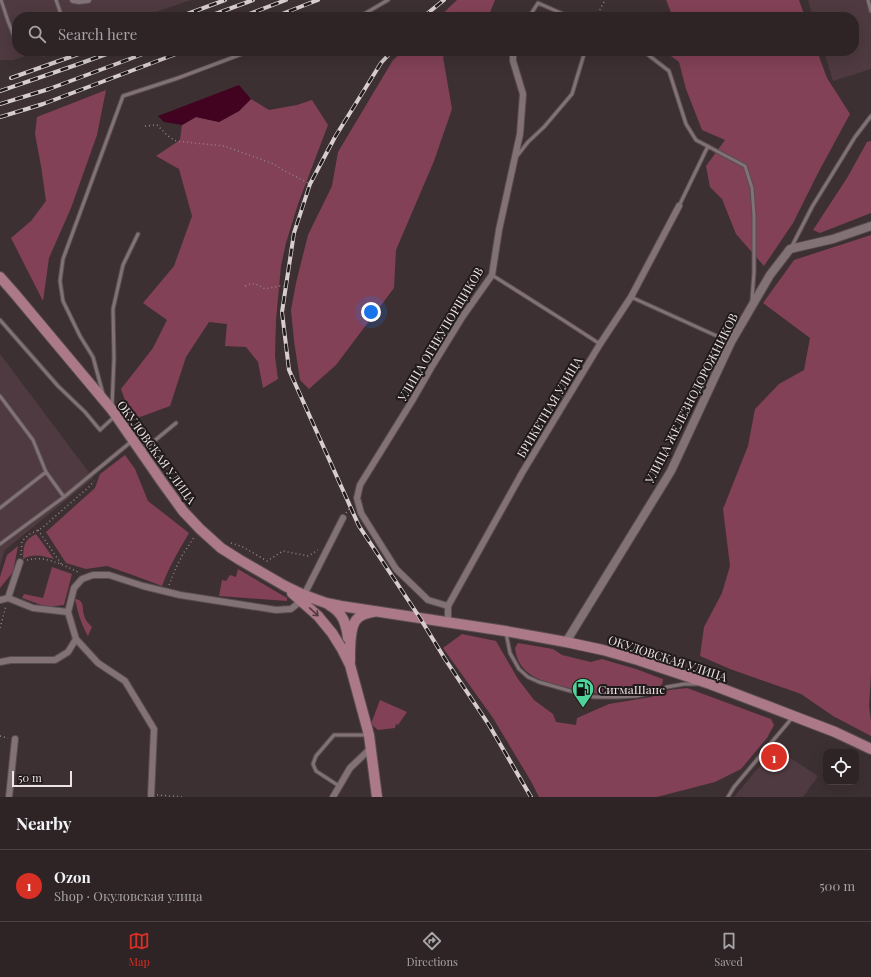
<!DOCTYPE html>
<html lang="en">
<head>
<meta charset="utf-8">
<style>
  :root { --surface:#2e2426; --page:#3a3032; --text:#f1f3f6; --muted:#a7a4a7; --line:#494143; --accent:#d93025 }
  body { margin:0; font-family:"Playfair Display",serif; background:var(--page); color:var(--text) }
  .controls { position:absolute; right:12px; bottom:12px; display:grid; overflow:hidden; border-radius:8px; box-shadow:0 4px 16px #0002 }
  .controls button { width:36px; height:36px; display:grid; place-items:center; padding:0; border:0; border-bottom:1px solid var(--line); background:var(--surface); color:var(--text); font:20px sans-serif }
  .scale { position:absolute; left:12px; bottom:10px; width:60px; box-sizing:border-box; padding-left:4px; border:2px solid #ece3e5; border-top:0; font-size:11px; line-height:14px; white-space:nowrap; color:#ece3e5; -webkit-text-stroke:3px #201a1b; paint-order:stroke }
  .you { position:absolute; left:371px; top:312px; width:14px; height:14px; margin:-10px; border:3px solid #fff; border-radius:50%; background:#1a73e8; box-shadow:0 0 0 6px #1a73e833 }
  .badge { display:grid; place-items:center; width:26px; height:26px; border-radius:50%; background:var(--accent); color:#fff; font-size:13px; font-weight:700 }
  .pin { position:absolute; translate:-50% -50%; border:2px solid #fff; box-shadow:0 1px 4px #0006 }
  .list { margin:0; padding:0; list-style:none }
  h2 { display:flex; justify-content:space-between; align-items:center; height:52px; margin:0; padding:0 16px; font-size:17px }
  h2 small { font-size:13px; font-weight:400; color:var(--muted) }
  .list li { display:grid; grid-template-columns:26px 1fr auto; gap:12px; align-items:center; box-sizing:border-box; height:72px; padding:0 16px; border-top:1px solid var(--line) }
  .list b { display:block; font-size:15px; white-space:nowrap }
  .list p { margin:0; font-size:13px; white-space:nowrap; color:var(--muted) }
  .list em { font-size:13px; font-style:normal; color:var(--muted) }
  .icon { flex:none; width:22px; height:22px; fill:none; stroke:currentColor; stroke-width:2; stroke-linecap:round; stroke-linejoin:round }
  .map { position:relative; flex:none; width:871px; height:797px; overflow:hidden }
  .search { position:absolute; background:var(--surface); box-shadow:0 4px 16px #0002; left:12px; right:12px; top:12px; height:44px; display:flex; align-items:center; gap:10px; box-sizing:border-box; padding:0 14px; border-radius:16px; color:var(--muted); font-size:15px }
  .sheet { height:124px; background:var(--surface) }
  nav { display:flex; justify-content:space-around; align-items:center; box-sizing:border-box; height:56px; border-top:1px solid var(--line); background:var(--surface); font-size:11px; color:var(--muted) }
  nav a { display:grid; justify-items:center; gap:2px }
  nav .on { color:var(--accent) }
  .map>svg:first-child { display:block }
</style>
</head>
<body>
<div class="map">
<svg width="871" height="797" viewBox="0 0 871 797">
  <rect width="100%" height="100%" fill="#3d3033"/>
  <!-- built -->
  <path fill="#4e3a40" d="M0 0H191L141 17H17V51H40L13 60H0Z
    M808 0H871V69L833 81 824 51H854V17H813Z
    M0 354 93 478 5 550 0 565Z
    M775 748 818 776 803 797H734Z"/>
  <!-- green -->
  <path fill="#824157" d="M457 0H495L488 17H439Z
    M666 0H799L805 17H673Z
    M403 51H451L443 57 452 109 434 161 396 250 394 288 336 365 309 389 300 380 294 341 291 310 296 283 308 235 332 186 338 152 393 60Z
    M664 51H817L827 78 850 114 818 173 793 223 764 266 736 234 722 199 710 187 706 166 725 140 702 130 686 89 679 62Z
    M106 90 97 135 71 208 49 258 43 301 11 238 31 221 46 201 41 166 35 134 37 117Z
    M251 99 269 110 297 105 312 100 328 125 298 204 286 243 281 266 276 320 275 356 278 379 263 388 258 362 246 347 225 346 227 324 209 322 186 357 170 406 132 420 121 389 153 348 167 320 143 303 174 266 192 216 179 169 156 156 180 140 182 125 196 117 219 122 239 111Z
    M871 141V213L820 233 813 230 847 178 867 142Z
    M871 235V675L869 706 871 721V736L833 716 801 694 730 669 700 656 704 627 722 593 730 566 723 509 748 446 755 409 779 384 804 370 810 338 763 303 794 260Z
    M125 455 135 469 148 501 189 533C179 550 169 567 162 586L138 577 107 566 86 569 66 563 46 532 95 488 100 474Z
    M36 534 54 559C42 556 34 553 23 559 24 546 23 541 36 534Z
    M18 546 13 572 0 588V577L7 555Z
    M52 567 72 574 64 605 47 607 22 598 24 594 43 598Z
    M238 569 287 598V601L219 596 222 580 226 581 230 575 236 577Z
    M75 599C85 600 82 608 84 615 85 620 89 624 92 627L88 636C81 624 78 613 75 599Z
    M462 634 496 641 518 679 534 700 553 714 556 722 576 725 577 718 609 704 651 697 669 690 687 688 771 719 774 725 767 738 741 769 715 782 657 797H539L532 783 493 718 443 648Z
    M518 643 553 649 562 655 591 662 602 659 612 662 636 669 660 678 663 679C663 685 661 686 656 688 639 691 621 694 604 694 590 694 578 690 565 687 542 681 518 676 515 648Z
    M380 700 407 712 398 725 396 724 395 728 378 730 371 724Z"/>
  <!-- water -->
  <path fill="#420320" d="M239 85 251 99 239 111 219 122 196 117 182 125 164 122 158 116Z"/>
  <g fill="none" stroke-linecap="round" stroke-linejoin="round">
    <!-- service casing -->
    <g stroke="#584d50" stroke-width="5">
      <path id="service" d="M1 0 8 21 17 44
        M56 0 62 17
        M868 0 871 11
        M359 17 388 0
        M529 17 538 3 570 17
        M30 51 44 54 51 51
        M641 51 647 54 669 71 686 124 696 140 745 166 752 188 754 215V272L752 300
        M517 156 528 142 544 127 572 94 585 51
        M679 206 708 146
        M791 248 812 207 855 137 871 116
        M492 275 563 320 600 344
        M631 297 730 342
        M0 320 58 386 85 412 100 430 114 417
        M103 394 93 357 80 336 63 301 60 281 63 259 123 96 178 78 250 51
        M0 396 33 440 46 472 64 497
        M112 406 114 358 113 309 123 265 138 234
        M142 451 176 423
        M0 508 46 472
        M0 544 64 497 132 441
        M506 633 510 653 519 669 528 677 539 682 567 690 594 697H617L637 696 653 692 667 687 684 684H697
        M339 786 316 771 313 764 316 756 334 735H367
        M728 797 734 787 792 718"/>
    </g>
    <!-- minor casing -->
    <g stroke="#584d50" stroke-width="8">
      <path id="minor" d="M73 0 79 1 88 0
        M8 598 33 608 68 612
        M0 600 8 598 20 562
        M448 606 428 600 396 569 361 513 357 498 360 485 412 401 431 368 463 316 492 275 499 230 520 134 523 94 513 61V51
        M448 622V606L522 473 600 344 631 297 679 206
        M0 662 11 660H55L68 652 76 639
        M9 797 15 739
        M151 797 154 729 125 681 98 663 76 639 68 612 74 588 82 579 93 575H109L143 586 180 595 276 610 291 609 301 601 343 518
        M333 797 350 768 371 748"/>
    </g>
    <!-- tertiary casing -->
    <g stroke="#584d50" stroke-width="10">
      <path id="tertiary" d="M566 642 671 471 731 342 770 275 790 249 833 239 871 226"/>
    </g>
    <!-- primary casing -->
    <g stroke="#584d50" stroke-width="12">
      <path id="primary" d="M0 277 15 294 112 410 162 482 183 511 200 529 221 548 240 560 285 586 304 595 326 603 341 606 505 631 566 642 603 650 638 660 710 684 835 732 871 749
        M292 593 318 616 332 633 342 649 350 665 369 735 377 797
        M329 605C343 613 346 623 348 638
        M350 662C350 651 349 625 358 618 362 614 368 613 373 612"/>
    </g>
    <!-- path -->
    <path stroke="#908587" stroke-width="1.5" stroke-dasharray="1 3" stroke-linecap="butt" d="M596 17 605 0
      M145 126 157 125 168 136 176 141 224 146 274 164 283 170 310 184
      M245 286C255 282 256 284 265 289L280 286H286
      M346 513 352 504
      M38 530 62 565
      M231 543 243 547 267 561 283 551 308 556 318 550
      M21 555 22 541 30 534 42 528 90 486 94 481
      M27 560C45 555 63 565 80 573
      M169 585 170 583 174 572 183 554 195 536
      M0 628 6 606
      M0 736 8 738
      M157 795 183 797"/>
    <!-- service -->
    <use href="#service" stroke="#827276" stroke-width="3"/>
    <!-- minor -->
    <use href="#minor" stroke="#827276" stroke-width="6"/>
    <!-- tertiary -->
    <use href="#tertiary" stroke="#827276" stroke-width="8"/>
    <!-- primary -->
    <use href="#primary" stroke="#ab7988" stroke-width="10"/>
    <!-- rail casing -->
    <g stroke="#d7cdcf" stroke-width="4">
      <path id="rail" d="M179 17 225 0
        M207 17 253 0
        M241 17 286 0
        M274 17 318 0
        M423 17 444 0
        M392 51 381 63 335 137 310 184 294 233 282 312 289 370 359 526 420 618 445 659 489 725 531 797
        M11 78 87 51
        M0 91 73 66 115 51
        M0 104 49 89 151 51
        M0 117 43 104 184 51"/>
    </g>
    <!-- rail -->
    <use href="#rail" stroke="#201a1b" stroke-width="2.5" stroke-dasharray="8" stroke-linecap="butt"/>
  </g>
  <!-- one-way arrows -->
  <defs><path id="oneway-shaft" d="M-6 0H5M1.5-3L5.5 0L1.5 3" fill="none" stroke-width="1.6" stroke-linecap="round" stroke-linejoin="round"/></defs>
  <use stroke="#513b41" href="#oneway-shaft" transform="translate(314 612) rotate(43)"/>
  <!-- icons -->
  <defs>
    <g id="fuel-pin" transform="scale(1.15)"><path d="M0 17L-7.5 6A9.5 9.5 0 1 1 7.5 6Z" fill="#4fd399" stroke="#201a1b"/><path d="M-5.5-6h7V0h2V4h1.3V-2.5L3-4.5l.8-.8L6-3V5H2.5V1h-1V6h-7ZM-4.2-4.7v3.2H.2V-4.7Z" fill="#111"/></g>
  </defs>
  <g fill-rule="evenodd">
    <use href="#fuel-pin" x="583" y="689"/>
  </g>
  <g text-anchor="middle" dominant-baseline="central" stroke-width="4" stroke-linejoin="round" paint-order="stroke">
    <!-- street labels -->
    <g font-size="12" fill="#ece3e5" stroke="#201a1b">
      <text transform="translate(440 334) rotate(-59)">УЛИЦА ОГНЕУПОРЩИКОВ</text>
      <text transform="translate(691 398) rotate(-63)">УЛИЦА ЖЕЛЕЗНОДОРОЖНИКОВ</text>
      <text transform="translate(549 407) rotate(-59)">БРИКЕТНАЯ УЛИЦА</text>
      <text transform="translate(157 452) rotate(54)">ОКУЛОВСКАЯ УЛИЦА</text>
      <text transform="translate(668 658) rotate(18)">ОКУЛОВСКАЯ УЛИЦА</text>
    </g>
    <!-- poi labels -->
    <g font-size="12" fill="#ece3e5" stroke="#201a1b" text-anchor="start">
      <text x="598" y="689">СигмаШанс</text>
    </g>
  </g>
</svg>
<div class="controls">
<button><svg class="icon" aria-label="locate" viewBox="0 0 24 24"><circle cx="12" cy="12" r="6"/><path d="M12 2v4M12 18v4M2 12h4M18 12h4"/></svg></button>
</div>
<div class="scale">50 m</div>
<div class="you"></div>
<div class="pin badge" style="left:774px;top:757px">1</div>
<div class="search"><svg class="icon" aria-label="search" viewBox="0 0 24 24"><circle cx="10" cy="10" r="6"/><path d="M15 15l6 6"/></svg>Search here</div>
</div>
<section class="sheet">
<h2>Nearby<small></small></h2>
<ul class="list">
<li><span class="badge">1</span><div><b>Ozon</b><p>Shop · Окуловская улица</p></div><em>500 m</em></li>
</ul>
</section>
<nav>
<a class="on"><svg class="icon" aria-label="map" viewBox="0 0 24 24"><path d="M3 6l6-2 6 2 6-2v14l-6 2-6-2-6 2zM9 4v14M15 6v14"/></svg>Map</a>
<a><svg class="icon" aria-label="directions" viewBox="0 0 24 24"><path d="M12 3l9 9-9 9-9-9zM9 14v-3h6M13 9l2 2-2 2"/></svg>Directions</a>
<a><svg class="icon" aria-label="saved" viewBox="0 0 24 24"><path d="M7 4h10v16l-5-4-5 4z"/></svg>Saved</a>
</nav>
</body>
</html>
